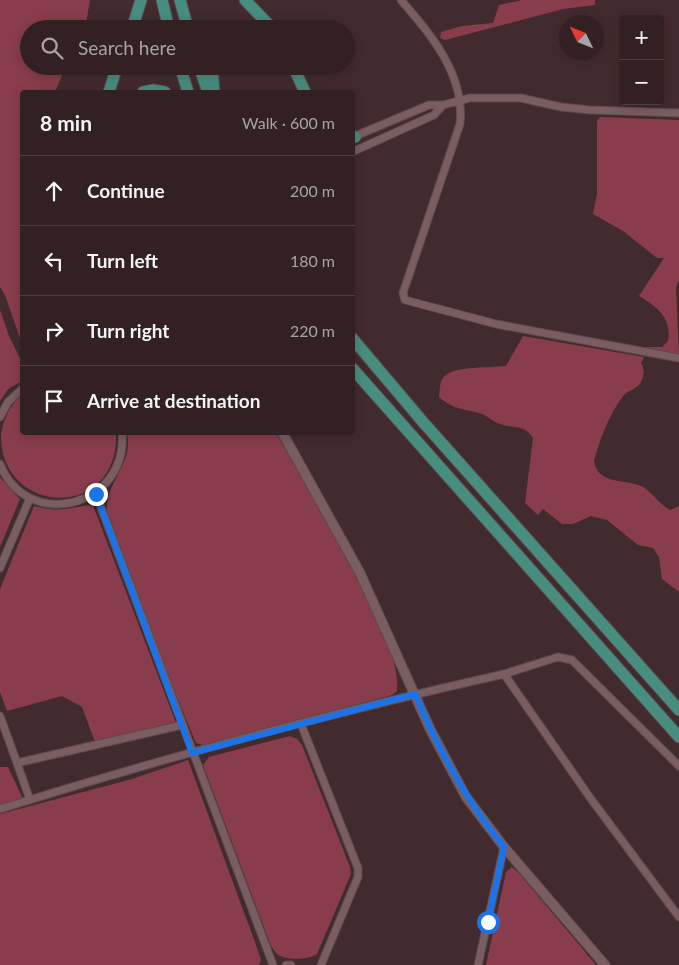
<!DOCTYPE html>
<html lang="en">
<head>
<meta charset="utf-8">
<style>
  :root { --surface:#322022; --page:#3d2d2f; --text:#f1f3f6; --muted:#a8a3a5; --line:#4d3e40 }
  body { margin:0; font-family:Lato,sans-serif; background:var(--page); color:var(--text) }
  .controls { position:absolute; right:15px; top:15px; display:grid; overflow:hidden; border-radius:5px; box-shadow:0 2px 12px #0003 }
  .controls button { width:45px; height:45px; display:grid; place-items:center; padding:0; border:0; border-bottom:1px solid var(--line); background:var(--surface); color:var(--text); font:25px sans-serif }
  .compass { position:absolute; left:559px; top:15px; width:45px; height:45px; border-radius:50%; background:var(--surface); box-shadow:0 2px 12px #0003; rotate:313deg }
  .stop { position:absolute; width:15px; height:15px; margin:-11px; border:4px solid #1a73e8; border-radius:50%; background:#fff }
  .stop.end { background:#1a73e8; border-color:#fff; box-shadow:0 1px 5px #0008 }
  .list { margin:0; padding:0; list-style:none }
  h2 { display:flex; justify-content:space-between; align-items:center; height:65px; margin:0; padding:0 20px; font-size:21px }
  h2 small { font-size:16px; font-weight:400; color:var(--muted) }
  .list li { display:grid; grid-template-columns:32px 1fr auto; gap:15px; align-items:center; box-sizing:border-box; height:70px; padding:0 20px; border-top:1px solid var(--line) }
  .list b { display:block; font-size:19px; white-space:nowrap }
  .list em { font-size:16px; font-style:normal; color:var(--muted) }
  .icon { flex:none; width:28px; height:28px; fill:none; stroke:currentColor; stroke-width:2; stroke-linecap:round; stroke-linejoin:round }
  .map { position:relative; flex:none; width:679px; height:965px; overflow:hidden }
  .search { position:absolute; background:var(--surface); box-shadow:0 2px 12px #0003; left:20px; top:20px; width:335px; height:55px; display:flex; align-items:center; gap:12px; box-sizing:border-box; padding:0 18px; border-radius:28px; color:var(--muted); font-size:19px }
  .panel { position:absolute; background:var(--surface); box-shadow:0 2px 12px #0003; left:20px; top:90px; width:335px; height:345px; border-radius:5px }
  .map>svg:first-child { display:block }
</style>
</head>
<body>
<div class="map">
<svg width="679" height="965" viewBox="0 0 679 965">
  <rect width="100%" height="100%" fill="#422b2e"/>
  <!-- green -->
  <path fill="#893d4c" d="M0 0H90L85 29H29V66H66L55 92H22V344L5 295 0 287Z
    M522 0H595V5L563 9 445 40 440 38 441 32 462 26 493 23 499 5Z
    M600 117 679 120V280L676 287 679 356 641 347H662L668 341C672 317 657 307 639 296L664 258H657L623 231 593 214 597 194V121Z
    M0 310 9 336 22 362V381L8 389 0 401Z
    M523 336 644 357 641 363C645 370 644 375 641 382 638 389 628 390 623 396 609 415 600 439 594 461 598 486 626 478 643 487 654 494 659 504 670 510L679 506V592L662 579 659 557 653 548 638 545 607 520 591 516 573 524H562L543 509 538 515 525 503 533 438C525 425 517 428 503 425 495 423 489 417 482 414 463 408 456 411 439 397 440 390 439 380 446 375 457 366 491 368 506 366Z
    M22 395V432L116 433C119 522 0 516 1 435 3 419 10 405 22 395Z
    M127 433H276C310 493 346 552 374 615 386 640 399 663 397 691L392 695 203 745 196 743 166 671 107 511C105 482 134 464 127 433Z
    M0 477 20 499 0 547Z
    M88 505 93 506 99 521 176 723 95 742 82 707 62 696 7 711 0 692V589L34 506C54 512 69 509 88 505Z
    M290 736 297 739 302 745 350 867 351 874 317 954C309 960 283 961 276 953 274 951 273 948 271 946L203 765 209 757Z
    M188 760 256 945 261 960 259 965H0V814L132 779Z
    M0 767H8L23 799 0 806Z
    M512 867 518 872 596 965H486L506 872Z"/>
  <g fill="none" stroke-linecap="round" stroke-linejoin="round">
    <!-- minor casing -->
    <g stroke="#5d494c" stroke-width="9">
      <path id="minor" d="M401 0C431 35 465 74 460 124L403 293 405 300 496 324 679 358
        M353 137 429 105H443L470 98H521L561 107 591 110 679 113
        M352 152 434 115 443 105
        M0 417 8 402 22 389
        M0 464C27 533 129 507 122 432
        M96 494 273 965
        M0 568 30 498
        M504 674 558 657 572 660 679 766
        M0 716 17 763 182 725
        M301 724 358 868V877L321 965
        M17 763 30 800
        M0 809C166 757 335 712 504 674L591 799 679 917
        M286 965H291
        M478 965 504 847"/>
    </g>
    <!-- tertiary casing -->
    <g stroke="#5d494c" stroke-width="11">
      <path id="tertiary" d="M282 432 360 573 430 729 466 797 504 847 605 965"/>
    </g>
    <!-- trunk casing -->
    <g stroke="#5d494c" stroke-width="13">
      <path id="trunk" d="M162 0 169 29
        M180 0 188 29
        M245 0 273 29
        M132 29 141 0
        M180 66 188 92
        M199 66 208 92
        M212 66 214 92
        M293 66 305 92
        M109 92 117 66
        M143 92 153 90 165 92
        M352 136 355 137
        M352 338 423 422 679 710
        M352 368 679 737"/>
    </g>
    <!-- minor -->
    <use href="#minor" stroke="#795d61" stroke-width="7"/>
    <!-- tertiary -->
    <use href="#tertiary" stroke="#795d61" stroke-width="9"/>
    <!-- trunk -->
    <use href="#trunk" stroke="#488e80" stroke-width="11"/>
  </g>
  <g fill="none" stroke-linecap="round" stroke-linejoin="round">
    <!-- route -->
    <path stroke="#1a73e8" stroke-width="6" d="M96 494 192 753 415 694C438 749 466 801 504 847L488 922"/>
  </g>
</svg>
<div class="controls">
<button>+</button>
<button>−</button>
</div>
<svg class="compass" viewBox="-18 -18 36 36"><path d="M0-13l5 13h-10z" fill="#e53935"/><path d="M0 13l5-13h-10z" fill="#a8a3a5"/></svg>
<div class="stop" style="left:488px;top:922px"></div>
<div class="stop end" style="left:96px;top:494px"></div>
<div class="search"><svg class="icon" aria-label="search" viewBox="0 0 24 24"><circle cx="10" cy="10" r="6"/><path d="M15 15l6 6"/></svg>Search here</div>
<section class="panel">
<h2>8 min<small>Walk · 600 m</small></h2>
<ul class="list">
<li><svg class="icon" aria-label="ahead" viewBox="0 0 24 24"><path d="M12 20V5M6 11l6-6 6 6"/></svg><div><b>Continue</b></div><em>200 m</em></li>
<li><svg class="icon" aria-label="left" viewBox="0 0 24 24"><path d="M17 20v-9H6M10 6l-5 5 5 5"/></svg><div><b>Turn left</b></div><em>180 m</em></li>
<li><svg class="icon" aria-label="right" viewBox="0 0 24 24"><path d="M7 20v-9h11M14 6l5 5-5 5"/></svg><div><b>Turn right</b></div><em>220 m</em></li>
<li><svg class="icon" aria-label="arrive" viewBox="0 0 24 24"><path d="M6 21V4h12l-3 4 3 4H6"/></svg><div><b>Arrive at destination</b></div></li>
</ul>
</section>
</div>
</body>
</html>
